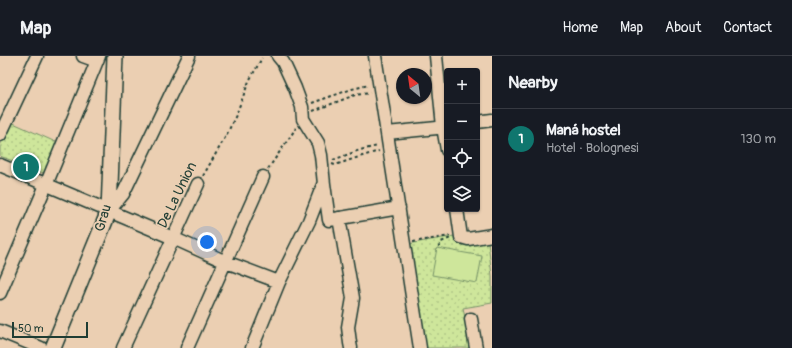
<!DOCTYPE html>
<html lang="en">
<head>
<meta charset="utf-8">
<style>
  :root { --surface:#171b24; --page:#20242c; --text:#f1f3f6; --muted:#9ea1a6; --line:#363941; --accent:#0f766e }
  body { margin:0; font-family:Pangolin,sans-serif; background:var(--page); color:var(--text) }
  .controls { position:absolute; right:12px; top:12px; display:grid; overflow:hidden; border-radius:4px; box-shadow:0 1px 3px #0004 }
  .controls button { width:36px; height:36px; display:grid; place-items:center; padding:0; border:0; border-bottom:1px solid var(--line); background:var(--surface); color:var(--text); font:20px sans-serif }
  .compass { position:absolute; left:396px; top:12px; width:36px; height:36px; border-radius:50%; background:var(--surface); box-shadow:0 1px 3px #0004; rotate:331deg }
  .scale { position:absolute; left:12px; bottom:10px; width:76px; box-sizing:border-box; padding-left:4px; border:2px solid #1f3d34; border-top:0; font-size:11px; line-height:14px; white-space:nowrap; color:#1f3d34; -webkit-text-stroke:3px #ebcfb2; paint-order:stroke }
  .you { position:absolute; left:207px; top:186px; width:14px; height:14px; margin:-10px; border:3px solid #fff; border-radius:50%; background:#1a73e8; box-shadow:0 0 0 6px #1a73e833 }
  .badge { display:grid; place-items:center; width:26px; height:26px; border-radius:50%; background:var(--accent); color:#fff; font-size:13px; font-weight:700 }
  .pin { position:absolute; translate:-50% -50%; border:2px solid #fff; box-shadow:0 1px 4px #0006 }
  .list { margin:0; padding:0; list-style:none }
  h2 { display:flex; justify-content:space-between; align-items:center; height:52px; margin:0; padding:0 16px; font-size:17px }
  h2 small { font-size:13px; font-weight:400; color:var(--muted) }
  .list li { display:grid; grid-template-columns:26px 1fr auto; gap:12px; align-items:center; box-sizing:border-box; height:60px; padding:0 16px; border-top:1px solid var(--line) }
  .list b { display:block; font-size:15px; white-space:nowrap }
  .list p { margin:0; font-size:13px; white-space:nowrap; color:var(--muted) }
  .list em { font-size:13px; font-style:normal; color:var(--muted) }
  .icon { flex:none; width:22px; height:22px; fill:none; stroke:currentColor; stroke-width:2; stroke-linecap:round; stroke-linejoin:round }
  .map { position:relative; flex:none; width:492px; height:292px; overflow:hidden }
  header { display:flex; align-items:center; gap:24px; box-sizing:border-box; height:56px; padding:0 20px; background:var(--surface); border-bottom:1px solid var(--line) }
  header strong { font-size:19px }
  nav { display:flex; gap:22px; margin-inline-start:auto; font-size:14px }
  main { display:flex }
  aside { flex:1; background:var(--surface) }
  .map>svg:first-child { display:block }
</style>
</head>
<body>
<header>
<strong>Map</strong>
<nav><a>Home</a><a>Map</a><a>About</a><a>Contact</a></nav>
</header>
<main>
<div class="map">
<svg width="492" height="292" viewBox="0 0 492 292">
  <defs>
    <pattern id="green-dots" width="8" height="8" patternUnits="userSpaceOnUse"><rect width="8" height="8" fill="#cee69b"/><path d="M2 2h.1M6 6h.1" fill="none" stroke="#b0c686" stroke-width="1.8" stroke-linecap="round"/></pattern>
  </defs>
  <rect width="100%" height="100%" fill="#ebcfb2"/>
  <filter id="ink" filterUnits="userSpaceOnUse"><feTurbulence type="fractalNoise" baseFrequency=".025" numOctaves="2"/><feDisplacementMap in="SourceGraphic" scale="8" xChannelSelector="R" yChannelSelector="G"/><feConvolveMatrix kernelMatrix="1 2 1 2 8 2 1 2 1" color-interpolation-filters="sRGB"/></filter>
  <g filter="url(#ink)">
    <!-- green -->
    <path fill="url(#green-dots)" stroke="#769268" d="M11 66 60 88 46 118 0 100V90Z
      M454 180 457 187 468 190 488 186 492 220V247L463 252 471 292H424L408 188Z"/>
    <!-- pitch -->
    <path fill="#cee69b" stroke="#769268" d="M437 192 482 200 477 227 432 219Z"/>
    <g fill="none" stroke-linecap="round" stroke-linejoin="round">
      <!-- minor casing -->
      <g stroke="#1f3d34" stroke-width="15">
        <path id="minor" d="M83 0 97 5
          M278 0 283 6 295 32 302 51 303 63 318 87 321 99 324 128 329 164 399 152
          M375 0 420 292
          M436 0 443 71 447 94
          M477 66 492 64
          M387 77 447 71
          M0 79 37 0
          M0 109 173 182 226 206 279 226
          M457 153 461 181 468 183 492 179
          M109 155 123 138 189 0
          M339 162 353 242 348 271 350 287 351 292
          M0 237 46 129 99 0
          M471 263 476 292
          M0 275 41 292
          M123 292 198 128
          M187 292 263 121
          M252 292 279 226 309 165 323 129"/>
      </g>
      <!-- tertiary casing -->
      <g stroke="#1f3d34" stroke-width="18">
        <path id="tertiary" d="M53 292 109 155 115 0"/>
      </g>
      <!-- path -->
      <path stroke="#1f3d34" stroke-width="2" stroke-dasharray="3 3" stroke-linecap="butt" d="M312 47 352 33 369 29
        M313 55 355 39 370 37
        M333 104 360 94 378 90
        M332 108 335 109 359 101 379 95
        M268 113 296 72
        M203 120 226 80 236 59 249 25 262 2
        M413 186 450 180
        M439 191 441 186 451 182"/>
      <!-- minor -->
      <use href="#minor" stroke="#ebcfb2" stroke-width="12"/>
      <!-- tertiary -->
      <use href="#tertiary" stroke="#ebcfb2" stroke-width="15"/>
    </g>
  </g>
  <g text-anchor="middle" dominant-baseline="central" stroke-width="3.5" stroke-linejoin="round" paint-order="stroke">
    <!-- street labels -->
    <g font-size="14" fill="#1f3d34" stroke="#ebcfb2">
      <text transform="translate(177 139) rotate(-64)">De La Union</text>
      <text transform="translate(103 162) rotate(-74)">Grau</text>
    </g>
  </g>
</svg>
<div class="controls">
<button>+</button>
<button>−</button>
<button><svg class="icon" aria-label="locate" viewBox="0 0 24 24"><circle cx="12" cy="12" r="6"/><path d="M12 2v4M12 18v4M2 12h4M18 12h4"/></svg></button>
<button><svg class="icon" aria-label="layers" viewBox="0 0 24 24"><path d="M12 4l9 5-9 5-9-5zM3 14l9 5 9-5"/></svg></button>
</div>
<svg class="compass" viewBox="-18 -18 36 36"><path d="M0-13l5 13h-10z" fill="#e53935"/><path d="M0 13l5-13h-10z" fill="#9ea1a6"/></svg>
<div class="scale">50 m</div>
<div class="you"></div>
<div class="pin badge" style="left:26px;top:111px">1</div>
</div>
<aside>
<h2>Nearby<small></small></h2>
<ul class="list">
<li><span class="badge">1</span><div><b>Maná hostel</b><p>Hotel · Bolognesi</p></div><em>130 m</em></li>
</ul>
</aside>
</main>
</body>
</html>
